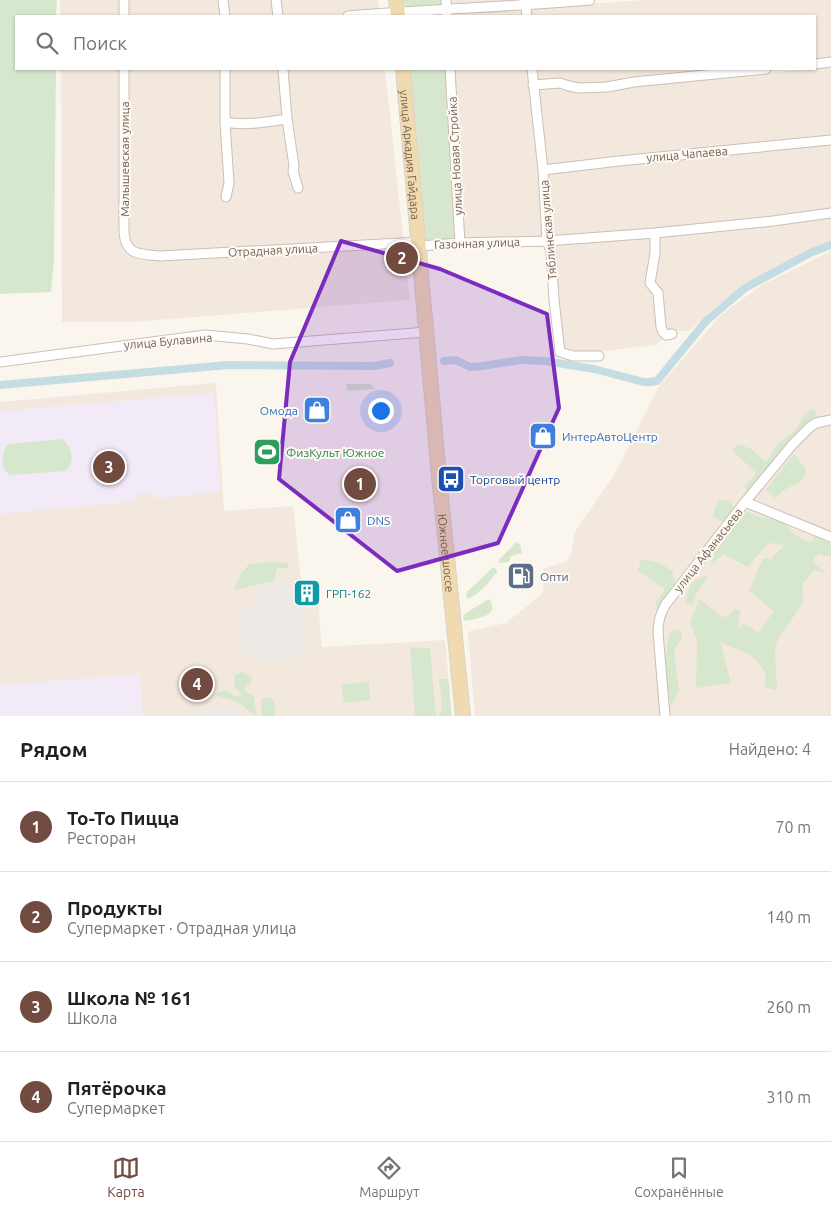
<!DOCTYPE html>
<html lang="ru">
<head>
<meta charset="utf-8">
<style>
  :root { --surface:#fff; --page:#f2f2f2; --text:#202124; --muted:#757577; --line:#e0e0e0; --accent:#714b40 }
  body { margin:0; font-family:Ubuntu,sans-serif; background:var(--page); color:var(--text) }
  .you { position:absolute; left:380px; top:410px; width:18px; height:18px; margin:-12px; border:4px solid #fff; border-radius:50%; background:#1a73e8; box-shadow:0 0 0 8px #1a73e833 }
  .badge { display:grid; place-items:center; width:32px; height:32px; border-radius:50%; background:var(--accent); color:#fff; font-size:16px; font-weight:700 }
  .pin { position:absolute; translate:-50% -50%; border:2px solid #fff; box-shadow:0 1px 5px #0006 }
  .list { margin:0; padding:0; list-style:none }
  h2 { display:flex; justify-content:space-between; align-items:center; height:65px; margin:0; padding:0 20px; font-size:21px }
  h2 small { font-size:16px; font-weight:400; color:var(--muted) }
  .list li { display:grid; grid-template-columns:32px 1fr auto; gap:15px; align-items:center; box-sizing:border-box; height:90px; padding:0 20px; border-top:1px solid var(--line) }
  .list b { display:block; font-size:19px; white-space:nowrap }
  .list p { margin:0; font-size:16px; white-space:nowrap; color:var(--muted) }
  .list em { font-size:16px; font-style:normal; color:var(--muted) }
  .icon { flex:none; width:28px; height:28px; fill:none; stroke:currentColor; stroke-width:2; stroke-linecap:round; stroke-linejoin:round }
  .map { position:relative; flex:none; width:831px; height:716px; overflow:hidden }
  .search { position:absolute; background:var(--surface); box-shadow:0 1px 4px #0004; left:15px; right:15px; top:15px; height:55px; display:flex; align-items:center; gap:12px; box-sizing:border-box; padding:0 18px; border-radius:0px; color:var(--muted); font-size:19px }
  .sheet { height:425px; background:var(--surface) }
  nav { display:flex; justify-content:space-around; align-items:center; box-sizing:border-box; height:70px; border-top:1px solid var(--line); background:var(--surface); font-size:14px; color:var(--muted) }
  nav a { display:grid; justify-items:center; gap:2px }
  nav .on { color:var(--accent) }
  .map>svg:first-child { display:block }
</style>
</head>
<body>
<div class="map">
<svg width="831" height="716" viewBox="0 0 831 716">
  <rect width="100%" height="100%" fill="#fbf6ed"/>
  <!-- residential -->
  <path fill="#f2e8dd" d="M60 0H378L380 16H60Z
    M449 0H520L519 1 453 6 451 4Z
    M645 0H831V59L815 60V16H530L532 10 535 8Z
    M521 10 524 12V16H450L451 13Z
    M831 67V136L551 166 546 165 538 92 540 88 555 86 603 91 680 82Z
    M61 69H385L410 300 131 322H62Z
    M453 69H529L543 235 541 238 466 239 462 234Z
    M535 69H729L584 86 539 81 536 77Z
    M831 145V212L556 237 552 236 550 233 546 175 549 172Z
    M831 217V245L793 261 748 284 716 306 689 331H666L654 277 659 237Z
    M653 237 655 293 662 340 656 345 574 354 563 349 553 245Z
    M831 251V716H475L468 634 470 631 506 623 543 593V569L568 561 571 554 575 532 616 472 659 386 722 314 762 285Z
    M216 383 224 511 293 506 301 581 317 590 322 647 445 640 452 716H0V402Z"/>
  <!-- industrial -->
  <path fill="#ede9e5" d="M291 583 293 604H301L305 608 307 655 303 657 262 662 242 649 238 609 256 607 254 587Z
    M234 706 243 716H197L196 709Z"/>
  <!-- education -->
  <path fill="#f3eaf8" d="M214 393 220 492 156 499 155 494H137L138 501 0 514V411Z
    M140 674 143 716H0V685Z"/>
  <!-- green -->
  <path fill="#d7e7cd" d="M0 0H57L56 16H16V69H56L54 261 51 292 0 294Z
    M403 0H444L442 5 409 8 405 5Z
    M411 69H448L456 241 429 242 426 241Z
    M346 384H371L375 389 348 391Z
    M814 409 818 417 804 430 749 493 744 487 756 473 732 450 738 444 751 449 766 462 778 444 795 431 805 414Z
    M62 439C73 448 75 460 66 471L11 475C0 471 0 451 9 444Z
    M794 454 806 469C804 483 799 483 788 488 783 490 779 494 775 498L766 490Z
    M718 500 731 501 733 509 723 523 713 516Z
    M745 511 757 516 783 521 794 534 811 543 816 533 831 544V557L820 554 814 558 815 564 825 572 814 570 802 584 803 603 777 641 775 650 777 690 765 687 766 673 751 655 720 642 731 683 696 688 697 640 690 622 699 599 725 618 735 609 740 610 738 630 743 623 758 633 774 611 749 591 763 558 771 559 784 545 768 543 748 567 723 554 711 566 714 553Z
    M516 542 520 544 522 553 511 556 509 562 499 563V560Z
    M641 559 660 563 672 571 676 587 658 610 655 603 665 589 638 571Z
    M271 562 288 563V568H277L274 581 234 590 241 574 249 564Z
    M493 567 497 570V572C488 583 481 593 468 599L466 596 467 592 492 568Z
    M705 575 708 578 696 594 693 606 685 602 690 585Z
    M489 599C502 616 476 619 465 621L463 618 464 614Z
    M674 629 682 632V638L674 649 679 691 671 706 664 674 668 636Z
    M410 647 430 648 436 716H415Z
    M243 672 252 677 251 684 246 686 245 691 254 697 256 714 255 716C250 713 247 708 242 705 235 700 224 698 215 695L218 692 226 690 234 696 242 695 234 687 235 675Z
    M439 679H447L449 683 451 716H439L442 707Z
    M369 682 370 700 344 703 341 684Z
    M271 697 275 704V716H262L261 699Z"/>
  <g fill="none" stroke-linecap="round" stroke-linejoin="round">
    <!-- canal -->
    <path stroke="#c4dde3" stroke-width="8" d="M444 361 456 360 470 367 482 366 522 360 545 361 594 369 644 382H651L657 381 706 321 745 288 810 253 831 245
      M0 385 228 365 374 366 390 363"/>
    <!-- street casing -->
    <g stroke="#ccbfb4" stroke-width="11">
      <path id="street" d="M223 0 225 16
        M276 0 278 16
        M446 0 447 16
        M525 0 527 16
        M124 16V0
        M348 16C429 9 509 7 590 0
        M815 64 831 62
        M124 69V233C126 256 141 254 160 256L419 242
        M225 69V122L229 183 226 197
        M283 69 287 119 294 166 293 171 298 188
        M450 69 460 243
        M532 69 543 170 547 241 551 251 554 300 560 352 573 356H599
        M533 85 560 83 569 86 579 88 607 87 634 82 766 69
        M225 122C245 126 267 122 287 119
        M543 170 619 161 831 140
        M655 233V253L650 283 658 293 661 327 663 332 666 335 672 334
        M419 246 460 243 547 241 655 233 773 221 831 213
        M0 362 205 335 248 339 273 344 427 332
        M745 502 831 537
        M665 716 658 632C658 621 660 614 666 604L745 502 793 444 810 427 816 423 831 420"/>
    </g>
    <!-- primary casing -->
    <g stroke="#d8d2cf" stroke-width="16">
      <g id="primary">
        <path d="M396 0 398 16"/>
        <path id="s1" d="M403 69 439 477 463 716"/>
      </g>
    </g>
    <!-- street -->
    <use href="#street" stroke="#fff" stroke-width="9"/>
    <!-- primary -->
    <use href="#primary" stroke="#f0daaf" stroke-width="14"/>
  </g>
  <!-- marked area -->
  <path fill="#7b2cbf" fill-opacity="0.2" stroke="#7b2cbf" stroke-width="4" stroke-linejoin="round" d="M341 241 440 269 547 314 559 408 498 543 397 571 279 479 290 362Z"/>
  <!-- icons -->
  <defs>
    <g id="shop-square" transform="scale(1.4375)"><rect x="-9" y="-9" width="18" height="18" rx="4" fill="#3f7fe0" stroke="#fdfaf4"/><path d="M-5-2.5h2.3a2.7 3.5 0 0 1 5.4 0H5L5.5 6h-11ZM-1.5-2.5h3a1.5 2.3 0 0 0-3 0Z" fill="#fff"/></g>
    <g id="stadium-square" transform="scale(1.4375)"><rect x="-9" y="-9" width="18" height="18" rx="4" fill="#2e9e5b" stroke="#fdfaf4"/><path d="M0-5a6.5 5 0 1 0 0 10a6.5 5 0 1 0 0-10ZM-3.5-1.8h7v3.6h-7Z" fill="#fff"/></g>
    <g id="bus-square" transform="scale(1.4375)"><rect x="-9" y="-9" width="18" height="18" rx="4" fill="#1a4fb4" stroke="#fdfaf4"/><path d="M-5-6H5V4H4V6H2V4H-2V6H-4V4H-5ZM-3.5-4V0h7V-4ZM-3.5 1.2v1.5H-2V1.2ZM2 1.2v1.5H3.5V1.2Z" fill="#fff"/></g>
    <g id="fuel-square" transform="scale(1.4375)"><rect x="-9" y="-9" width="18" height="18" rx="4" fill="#5c6f8a" stroke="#fdfaf4"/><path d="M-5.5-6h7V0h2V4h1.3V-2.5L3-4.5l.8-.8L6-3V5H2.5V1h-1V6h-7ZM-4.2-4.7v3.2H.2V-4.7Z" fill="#fff"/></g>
    <g id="building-square" transform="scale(1.4375)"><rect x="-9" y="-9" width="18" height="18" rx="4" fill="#0f9aa8" stroke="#fdfaf4"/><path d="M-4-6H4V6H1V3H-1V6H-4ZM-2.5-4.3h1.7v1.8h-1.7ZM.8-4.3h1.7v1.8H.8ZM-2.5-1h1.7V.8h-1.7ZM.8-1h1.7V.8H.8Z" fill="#fff"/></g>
  </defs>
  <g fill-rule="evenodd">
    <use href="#shop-square" x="317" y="410"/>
    <use href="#shop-square" x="543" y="436"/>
    <use href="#stadium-square" x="267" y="452"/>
    <use href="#bus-square" x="451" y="479"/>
    <use href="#shop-square" x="348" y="520"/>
    <use href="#fuel-square" x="521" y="576"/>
    <use href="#building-square" x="307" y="593"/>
  </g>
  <g text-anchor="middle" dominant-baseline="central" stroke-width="4" stroke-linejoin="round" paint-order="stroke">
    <!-- street labels -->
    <g font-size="12" fill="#745f52" stroke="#fdfaf4">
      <text transform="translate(687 154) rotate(-5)">улица Чапаева</text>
      <text stroke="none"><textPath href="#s1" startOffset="86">улица Аркадия Гайдара</textPath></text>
      <text transform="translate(455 156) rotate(-93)">улица Новая Стройка</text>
      <text transform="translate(124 159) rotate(-90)">Малышевская улица</text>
      <text transform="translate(548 230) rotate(-95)">Тяблинская улица</text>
      <text transform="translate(477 243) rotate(-2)">Газонная улица</text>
      <text transform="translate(273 250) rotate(-3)">Отрадная улица</text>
      <text transform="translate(168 341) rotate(-5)">улица Булавина</text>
      <text transform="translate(708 550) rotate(-52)">улица Афанасьева</text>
      <text stroke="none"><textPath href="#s1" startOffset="486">Южное шоссе</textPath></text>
    </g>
    <!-- shop labels -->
    <g font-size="12" fill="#366cbe" stroke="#fdfaf4" text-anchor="start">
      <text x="298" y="410" text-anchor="end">Омода</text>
      <text x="562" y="436">ИнтерАвтоЦентр</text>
      <text x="367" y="520">DNS</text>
    </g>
    <!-- leisure labels -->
    <g font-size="12" fill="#27864d" stroke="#fdfaf4" text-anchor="start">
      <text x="286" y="452">ФизКульт Южное</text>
    </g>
    <!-- transit labels -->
    <g font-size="12" fill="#164399" stroke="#fdfaf4" text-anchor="start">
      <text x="470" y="479">Торговый центр</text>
    </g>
    <!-- service labels -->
    <g font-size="12" fill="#4e5e75" stroke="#fdfaf4" text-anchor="start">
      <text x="540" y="576">Опти</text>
    </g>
    <!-- culture labels -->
    <g font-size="12" fill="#0d838f" stroke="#fdfaf4" text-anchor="start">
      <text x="326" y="593">ГРП-162</text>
    </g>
  </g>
</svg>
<div class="you"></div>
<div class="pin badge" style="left:360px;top:484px">1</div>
<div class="pin badge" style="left:402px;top:258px">2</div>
<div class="pin badge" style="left:109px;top:467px">3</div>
<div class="pin badge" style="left:197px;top:684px">4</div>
<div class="search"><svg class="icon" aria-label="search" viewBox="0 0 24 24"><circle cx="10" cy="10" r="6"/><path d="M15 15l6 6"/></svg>Поиск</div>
</div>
<section class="sheet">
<h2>Рядом<small>Найдено: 4</small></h2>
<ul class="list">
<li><span class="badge">1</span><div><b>То-То Пицца</b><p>Ресторан</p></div><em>70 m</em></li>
<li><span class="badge">2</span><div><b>Продукты</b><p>Супермаркет · Отрадная улица</p></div><em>140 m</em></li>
<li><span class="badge">3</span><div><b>Школа № 161</b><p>Школа</p></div><em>260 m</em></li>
<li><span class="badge">4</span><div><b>Пятёрочка</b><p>Супермаркет</p></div><em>310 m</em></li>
</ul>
</section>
<nav>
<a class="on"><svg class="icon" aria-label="map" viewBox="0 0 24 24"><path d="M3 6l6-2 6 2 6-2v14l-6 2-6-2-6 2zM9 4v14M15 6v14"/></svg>Карта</a>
<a><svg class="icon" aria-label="directions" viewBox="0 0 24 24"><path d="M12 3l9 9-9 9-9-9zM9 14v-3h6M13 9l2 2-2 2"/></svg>Маршрут</a>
<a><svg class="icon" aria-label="saved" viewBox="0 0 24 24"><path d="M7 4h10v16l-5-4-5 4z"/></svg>Сохранённые</a>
</nav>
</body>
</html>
